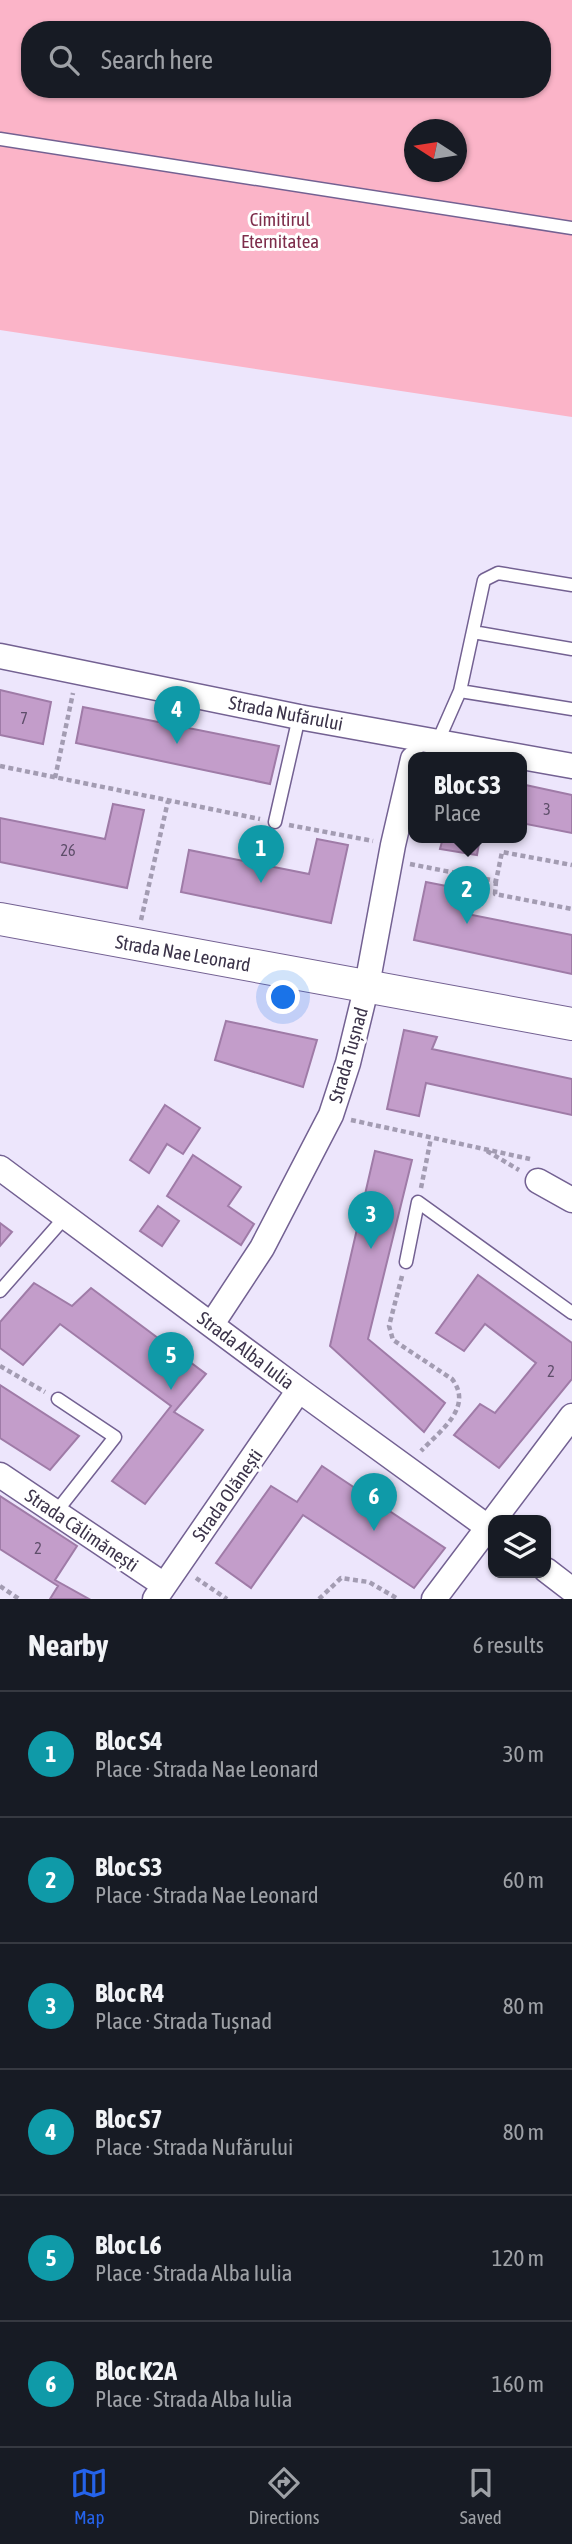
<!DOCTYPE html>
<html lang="en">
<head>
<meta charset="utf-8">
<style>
  :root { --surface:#171b24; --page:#242831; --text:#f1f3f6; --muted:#9ea1a6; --line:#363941; --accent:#2563eb }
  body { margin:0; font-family:"Asap Condensed",sans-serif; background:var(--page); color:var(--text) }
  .controls { position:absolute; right:21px; bottom:21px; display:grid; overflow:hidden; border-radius:14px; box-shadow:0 2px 5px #0004 }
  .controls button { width:63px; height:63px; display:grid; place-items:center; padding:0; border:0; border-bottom:2px solid var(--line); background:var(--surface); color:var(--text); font:35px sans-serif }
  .compass { position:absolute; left:404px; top:119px; width:63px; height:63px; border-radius:50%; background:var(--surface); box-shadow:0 2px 5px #0004; rotate:282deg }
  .you { position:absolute; left:284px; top:998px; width:24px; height:24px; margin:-18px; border:5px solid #fff; border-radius:50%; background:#1a73e8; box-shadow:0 0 0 10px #1a73e833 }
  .badge { display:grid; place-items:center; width:46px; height:46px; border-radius:50%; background:var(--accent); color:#fff; font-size:23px; font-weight:700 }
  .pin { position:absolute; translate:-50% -58px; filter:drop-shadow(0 2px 4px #0008) }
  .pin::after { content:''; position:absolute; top:37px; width:24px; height:21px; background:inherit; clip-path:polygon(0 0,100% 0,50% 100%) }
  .popup { position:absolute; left:408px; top:752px; width:119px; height:91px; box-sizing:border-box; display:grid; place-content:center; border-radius:14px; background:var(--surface); filter:drop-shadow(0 2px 5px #0005); font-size:23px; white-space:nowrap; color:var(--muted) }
  .popup b { font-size:26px; color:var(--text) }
  .popup::after { content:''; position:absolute; left:50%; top:100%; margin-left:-14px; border:14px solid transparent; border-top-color:var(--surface) }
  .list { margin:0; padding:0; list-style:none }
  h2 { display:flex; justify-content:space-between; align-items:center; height:91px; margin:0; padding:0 28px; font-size:30px }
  h2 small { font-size:23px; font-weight:400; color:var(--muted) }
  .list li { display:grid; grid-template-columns:46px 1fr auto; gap:21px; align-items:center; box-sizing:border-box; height:126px; padding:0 28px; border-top:2px solid var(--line) }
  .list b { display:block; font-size:26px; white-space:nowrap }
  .list p { margin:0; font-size:23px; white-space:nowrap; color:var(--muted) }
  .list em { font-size:23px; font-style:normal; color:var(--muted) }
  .icon { flex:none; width:38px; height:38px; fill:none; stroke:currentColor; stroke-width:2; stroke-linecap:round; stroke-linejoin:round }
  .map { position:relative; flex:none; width:572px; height:1599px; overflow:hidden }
  .search { position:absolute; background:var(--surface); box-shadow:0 2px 5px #0004; left:21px; right:21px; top:21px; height:77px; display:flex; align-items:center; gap:18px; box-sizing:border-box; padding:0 24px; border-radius:28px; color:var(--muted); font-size:26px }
  .sheet { height:847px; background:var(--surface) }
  nav { display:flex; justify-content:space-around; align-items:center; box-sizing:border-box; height:98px; border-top:2px solid var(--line); background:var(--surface); font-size:19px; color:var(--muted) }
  nav a { display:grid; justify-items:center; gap:4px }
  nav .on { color:var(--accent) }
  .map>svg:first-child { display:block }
</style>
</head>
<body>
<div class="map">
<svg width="572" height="1599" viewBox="0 0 572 1599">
  <rect width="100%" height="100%" fill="#ede6fc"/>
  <!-- green -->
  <path fill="#fbb4c8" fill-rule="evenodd" d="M0 0H572V417L0 330ZM30 30H542V89H30ZM414 130H456V172H414Z"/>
  <!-- building -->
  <path fill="#c39dca" stroke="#9f7ba7" stroke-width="2" d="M0 690 51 702 43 744 0 735Z
    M83 707 279 746 270 784 76 743Z
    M521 784 572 795V833L521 823Z
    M113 804 144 810 127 888 0 862V818L105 839Z
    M443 838H480L477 855 440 849Z
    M317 839 348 845 331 923 181 892 189 850 309 874Z
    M426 882 467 890 462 913 572 935V974L414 940Z
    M226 1021 317 1040 303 1087 215 1060Z
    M404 1030 437 1037 432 1049 572 1079V1115L426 1083 419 1116 387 1109Z
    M165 1105 200 1128 183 1154 167 1144 149 1173 130 1160Z
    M375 1151 412 1160 368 1339 445 1403 424 1432 330 1346Z
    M193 1155 241 1187 228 1206 254 1224 241 1245 167 1196Z
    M158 1206 179 1221 162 1246 140 1231Z
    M0 1223 12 1232 0 1246Z
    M478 1275 572 1343V1379L499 1468 454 1435 480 1404 495 1413 536 1363 485 1324 464 1351 436 1333Z
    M34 1283 72 1306 91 1288 206 1374 174 1412 203 1430 145 1504 112 1481 171 1406 60 1324 23 1365 0 1348V1322Z
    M0 1385 79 1436 50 1470 0 1438Z
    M322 1466 445 1548 414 1588 303 1515 251 1588 216 1563 271 1486 297 1502Z
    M0 1496 77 1546 55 1580 89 1599H50L58 1586 0 1549Z"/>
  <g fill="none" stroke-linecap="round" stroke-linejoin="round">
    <!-- service casing -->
    <g stroke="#736192" stroke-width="15">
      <path id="service" d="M0 139 572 228
        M473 632 572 649
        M460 691 572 709
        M438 741 460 691 484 580 498 573 572 585
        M275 822 299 717
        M406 1262 418 1202 572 1313
        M0 1291 66 1216
        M56 1512 115 1437 58 1399"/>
    </g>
    <!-- minor casing -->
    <g stroke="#736192" stroke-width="27">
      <path id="minor" d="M0 656 299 717 572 766
        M0 1168 299 1390 493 1531
        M538 1181 572 1200
        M212 1324 262 1248 331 1115 348 1063 367 985 393 845 413 759
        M0 1475 164 1585
        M546 1570 572 1590
        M155 1599 299 1390
        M434 1599 572 1416"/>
    </g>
    <!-- tertiary casing -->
    <g stroke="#736192" stroke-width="34">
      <path id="tertiary" d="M0 919 572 1024"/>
    </g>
    <!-- path -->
    <path stroke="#a39cb2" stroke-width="4.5" stroke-dasharray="5 3.5" stroke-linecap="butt" d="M0 766 260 819
      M55 778 73 693
      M289 825 373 841
      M410 864 496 881 502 852 572 865
      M496 881 495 894 572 909
      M141 920 168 801
      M351 1120 530 1159
      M487 1151 519 1170
      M421 1188 431 1138
      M402 1276 389 1326 393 1340 452 1379C474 1407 440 1431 421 1451
      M0 1366 45 1392
      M196 1578 227 1599
      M0 1586 19 1599
      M319 1599 341 1578 369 1582 398 1599"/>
    <!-- service -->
    <use href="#service" stroke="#fff" stroke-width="12"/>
    <!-- minor -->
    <use href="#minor" stroke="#fff" stroke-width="24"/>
    <!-- tertiary -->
    <use href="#tertiary" stroke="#fff" stroke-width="32"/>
  </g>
  <g text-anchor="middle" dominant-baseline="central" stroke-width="6" stroke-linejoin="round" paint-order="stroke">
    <!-- number labels -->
    <g font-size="16" fill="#5e4e6a">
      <text x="24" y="718">7</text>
      <text x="547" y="809">3</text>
      <text x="68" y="850">26</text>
      <text x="551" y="1371">2</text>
      <text x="38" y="1548">2</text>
    </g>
    <!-- park labels -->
    <g font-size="19" fill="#7e2d4b" stroke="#fff">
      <text x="280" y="219">Cimitirul<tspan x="280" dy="22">Eternitatea</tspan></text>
    </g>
    <!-- street labels -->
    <g font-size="19" fill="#3c344a" stroke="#fff">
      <text transform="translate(286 713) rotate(11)">Strada Nufărului</text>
      <text transform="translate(183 953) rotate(10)">Strada Nae Leonard</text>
      <text transform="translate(348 1055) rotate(-74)">Strada Tușnad</text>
      <text transform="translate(246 1350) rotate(37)">Strada Alba Iulia</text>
      <text transform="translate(227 1495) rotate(-55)">Strada Olănești</text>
      <text transform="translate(82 1530) rotate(34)">Strada Călimănești</text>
    </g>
  </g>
</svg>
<div class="controls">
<button><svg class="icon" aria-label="layers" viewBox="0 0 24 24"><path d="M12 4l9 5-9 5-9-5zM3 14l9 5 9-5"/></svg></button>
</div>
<svg class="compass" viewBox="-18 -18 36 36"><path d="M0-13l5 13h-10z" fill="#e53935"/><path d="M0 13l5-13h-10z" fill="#9ea1a6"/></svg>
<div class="you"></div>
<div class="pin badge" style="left:261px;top:883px;background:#0f9aa8">1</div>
<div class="pin badge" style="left:467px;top:924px;background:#0f9aa8">2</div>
<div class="popup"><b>Bloc S3</b>Place</div>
<div class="pin badge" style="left:371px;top:1249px;background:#0f9aa8">3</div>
<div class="pin badge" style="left:177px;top:744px;background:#0f9aa8">4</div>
<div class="pin badge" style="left:171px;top:1390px;background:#0f9aa8">5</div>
<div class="pin badge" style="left:374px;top:1531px;background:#0f9aa8">6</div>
<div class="search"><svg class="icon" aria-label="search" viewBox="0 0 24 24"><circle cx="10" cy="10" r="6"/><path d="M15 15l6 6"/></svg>Search here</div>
</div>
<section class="sheet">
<h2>Nearby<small>6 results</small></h2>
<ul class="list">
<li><span class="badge" style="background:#0f9aa8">1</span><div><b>Bloc S4</b><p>Place · Strada Nae Leonard</p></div><em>30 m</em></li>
<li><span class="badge" style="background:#0f9aa8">2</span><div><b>Bloc S3</b><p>Place · Strada Nae Leonard</p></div><em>60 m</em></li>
<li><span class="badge" style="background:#0f9aa8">3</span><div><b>Bloc R4</b><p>Place · Strada Tușnad</p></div><em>80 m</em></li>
<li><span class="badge" style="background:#0f9aa8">4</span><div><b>Bloc S7</b><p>Place · Strada Nufărului</p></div><em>80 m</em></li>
<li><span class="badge" style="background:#0f9aa8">5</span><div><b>Bloc L6</b><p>Place · Strada Alba Iulia</p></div><em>120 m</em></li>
<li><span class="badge" style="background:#0f9aa8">6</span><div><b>Bloc K2A</b><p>Place · Strada Alba Iulia</p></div><em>160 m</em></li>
</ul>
</section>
<nav>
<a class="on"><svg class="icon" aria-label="map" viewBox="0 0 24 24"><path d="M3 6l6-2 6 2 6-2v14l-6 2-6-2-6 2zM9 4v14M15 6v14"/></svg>Map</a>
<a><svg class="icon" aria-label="directions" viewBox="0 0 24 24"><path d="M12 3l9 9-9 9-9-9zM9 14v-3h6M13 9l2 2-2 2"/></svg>Directions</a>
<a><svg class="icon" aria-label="saved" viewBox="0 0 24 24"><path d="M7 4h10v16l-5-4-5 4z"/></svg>Saved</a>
</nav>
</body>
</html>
